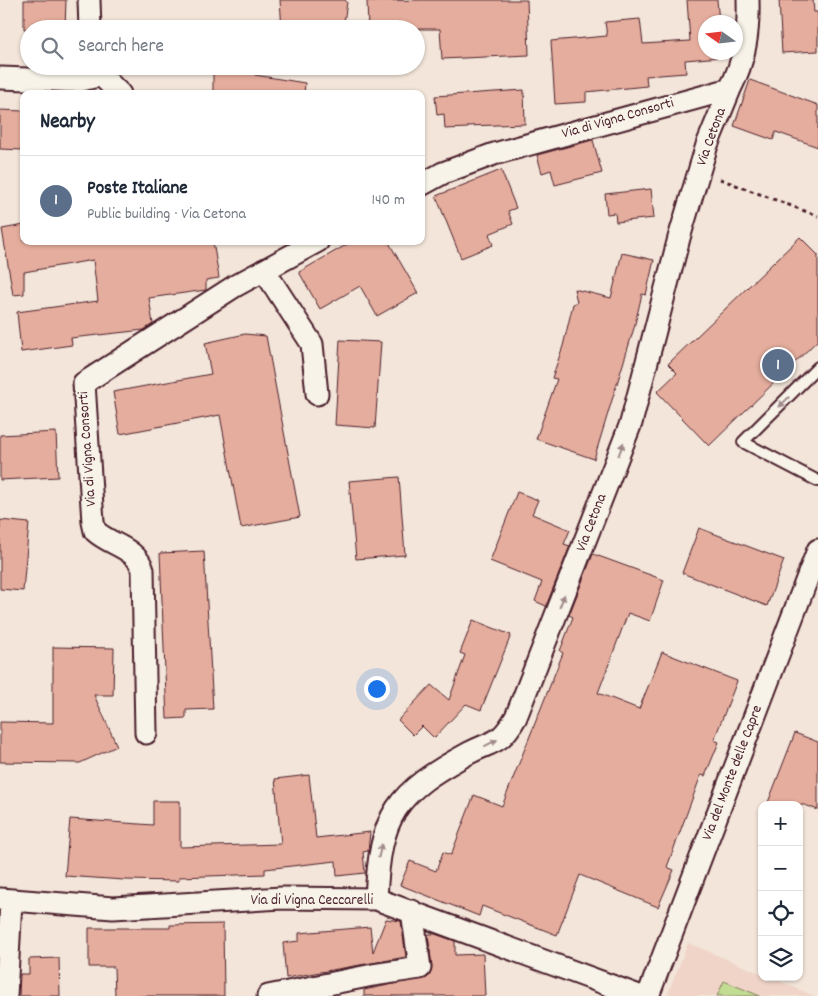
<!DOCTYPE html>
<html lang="en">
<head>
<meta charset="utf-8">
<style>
  :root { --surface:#fff; --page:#f6f6f7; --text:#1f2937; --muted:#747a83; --line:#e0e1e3; --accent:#d1495b }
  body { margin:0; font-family:Dekko,sans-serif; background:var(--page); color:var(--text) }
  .controls { position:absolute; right:15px; bottom:15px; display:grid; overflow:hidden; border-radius:10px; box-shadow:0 1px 4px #0004 }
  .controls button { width:45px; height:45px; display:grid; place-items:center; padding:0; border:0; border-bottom:1px solid var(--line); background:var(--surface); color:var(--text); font:25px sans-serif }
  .compass { position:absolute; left:698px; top:15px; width:45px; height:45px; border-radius:50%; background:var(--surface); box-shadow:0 1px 4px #0004; rotate:284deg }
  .you { position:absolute; left:376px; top:688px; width:18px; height:18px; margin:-12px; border:4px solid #fff; border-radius:50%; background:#1a73e8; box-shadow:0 0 0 8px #1a73e833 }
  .badge { display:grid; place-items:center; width:32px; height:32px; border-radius:50%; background:var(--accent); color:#fff; font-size:16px; font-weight:700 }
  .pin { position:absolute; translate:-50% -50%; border:2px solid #fff; box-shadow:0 1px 5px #0006 }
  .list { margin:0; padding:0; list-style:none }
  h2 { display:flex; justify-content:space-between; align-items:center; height:65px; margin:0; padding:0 20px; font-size:21px }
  h2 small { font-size:16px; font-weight:400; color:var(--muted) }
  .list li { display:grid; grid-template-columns:32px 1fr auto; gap:15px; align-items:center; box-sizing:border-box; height:90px; padding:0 20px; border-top:1px solid var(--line) }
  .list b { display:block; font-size:19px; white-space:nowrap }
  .list p { margin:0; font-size:16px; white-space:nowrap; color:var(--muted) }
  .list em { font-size:16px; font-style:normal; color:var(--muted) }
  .icon { flex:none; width:28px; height:28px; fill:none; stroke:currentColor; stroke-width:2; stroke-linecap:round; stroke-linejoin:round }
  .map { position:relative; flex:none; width:818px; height:996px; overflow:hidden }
  .search { position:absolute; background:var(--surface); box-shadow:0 1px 4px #0004; left:20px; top:20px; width:405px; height:55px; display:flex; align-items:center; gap:12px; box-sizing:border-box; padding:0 18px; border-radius:28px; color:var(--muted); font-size:19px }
  .panel { position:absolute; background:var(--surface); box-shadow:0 1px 4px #0004; left:20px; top:90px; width:405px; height:155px; border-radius:10px }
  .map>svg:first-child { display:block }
</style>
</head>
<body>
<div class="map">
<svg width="818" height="996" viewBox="0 0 818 996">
  <rect width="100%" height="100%" fill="#f3e5d9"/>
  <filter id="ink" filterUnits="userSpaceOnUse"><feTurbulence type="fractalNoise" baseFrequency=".02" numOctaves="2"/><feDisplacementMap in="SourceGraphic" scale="10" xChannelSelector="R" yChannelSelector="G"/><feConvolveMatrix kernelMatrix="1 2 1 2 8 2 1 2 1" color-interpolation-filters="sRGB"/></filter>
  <g filter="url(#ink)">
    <!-- built -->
    <path fill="#efd4c7" d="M688 943 762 974V977H770L814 996H667Z"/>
    <!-- green -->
    <path fill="#c2dc92" stroke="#867e5e" d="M724 981 760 996H717Z"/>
    <!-- building -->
    <path fill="#e5ad9d" stroke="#4a1f2b" d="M24 0H66L65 29H24Z
      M280 0H345L347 2 343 29H282Z
      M421 0H527L529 55 442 59 440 29H368L367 1Z
      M687 0H717L719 22H706V52H721V57L685 60 686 73 646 76 647 86 586 92V102L555 104 551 41 607 36 605 22 640 19 643 44 690 41Z
      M779 0H813L814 12H818V51L782 53Z
      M213 66H255V75L305 83 304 94H213Z
      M750 80 818 105V147L776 132 773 140 734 126Z
      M524 90 525 124 468 126V128L445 129 444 114 437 115 435 96Z
      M0 110 24 111 23 150 0 149Z
      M593 140 602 173 555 185 551 170 542 173 537 155Z
      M501 170 516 208 508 211 513 224 489 234 493 245 461 258 436 196Z
      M651 189 654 218 616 222 615 213 607 214 605 194Z
      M24 225V241H213L219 278 206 280V290L149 298 153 324 144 330 71 338 72 345 21 352 17 312 98 301 93 260 24 272V294L13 295 2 229Z
      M800 237 818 255V340L709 446 657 392 677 373 668 364Z
      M353 241H388L418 293 377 316 360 286 320 309 299 272Z
      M622 253 654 260 646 295 642 294 634 328 594 459 536 439 557 379 552 378 563 346 573 304 577 302 574 289 611 298Z
      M245 334 266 336 300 517 241 528 220 415 120 434 113 392 211 374 205 343Z
      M340 340 381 342 375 428 335 425Z
      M56 432 58 477 0 480V435Z
      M399 477 405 555 356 559 349 481Z
      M517 492 538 500 532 514 570 530 564 544 570 546 546 606 535 601 542 582 490 561Z
      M0 520 29 523 23 591 0 589Z
      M699 528 784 560 767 606 682 573Z
      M204 551 213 709 186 710V718L167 719 160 553Z
      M593 554 664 580 650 621 628 613 598 693 639 709 662 652 737 681 714 740 719 742 705 776 701 775 667 867 674 870 658 907 580 875 557 935 482 906 479 916 400 885 410 861 436 871 443 852 451 855 474 795 502 806 563 653 560 651 573 617 569 615Z
      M473 620 511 635 481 710 466 704 434 738 422 726 413 735 398 720 431 685 449 700 465 655 460 653Z
      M53 647 114 648 113 695H94L117 746 80 763 0 762V722L53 723Z
      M795 733 818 742V810L805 805H767Z
      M309 775 316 838 370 832 368 851 363 852 365 873 337 876 336 861 265 869V874L179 877V881L124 880 65 876 70 819 153 825V801H180V847L281 844 275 779Z
      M386 919 401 921 406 957 286 978 283 943 299 941V933L370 927 373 952Z
      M223 924 224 996H115L114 967H89V928H170V925Z
      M428 934H435L455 941V955L483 954 485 996H364V990L428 977 432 967Z
      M59 958 60 996H19L20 974H29V959Z"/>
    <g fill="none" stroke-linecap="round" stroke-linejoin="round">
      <!-- lane casing -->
      <g stroke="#4a1f2b" stroke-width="14">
        <path id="lane" d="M818 367 743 442 818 481"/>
      </g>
      <!-- street casing -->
      <g stroke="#4a1f2b" stroke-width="25">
        <path id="street" d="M89 0 90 29
          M97 66 101 75 120 94
          M1 78 78 81 101 75
          M421 185 443 173 494 154 730 89C745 60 749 32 748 0
          M264 270 312 344 317 394
          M146 733 143 570C137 548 110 545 95 531L93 522 84 383 235 286 318 241
          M0 899 113 908 282 898 376 899 639 996
          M376 899C380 814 395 793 469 753 494 740 500 745 516 717L631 423 679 238 707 145 730 89
          M6 996 11 901
          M268 996 373 975 420 968 412 911
          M648 996 818 550"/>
      </g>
      <!-- path -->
      <path stroke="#4a1f2b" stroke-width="3" stroke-dasharray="4 4" stroke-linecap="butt" d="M720 179 818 216"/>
      <!-- lane -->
      <use href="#lane" stroke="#f7f3e8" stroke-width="10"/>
      <!-- street -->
      <use href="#street" stroke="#f7f3e8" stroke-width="21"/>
    </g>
    <!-- one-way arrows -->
    <defs><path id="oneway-solid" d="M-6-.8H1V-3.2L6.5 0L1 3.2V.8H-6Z" transform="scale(1.25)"/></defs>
    <g fill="#a0898a">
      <use href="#oneway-solid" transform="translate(784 402) rotate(135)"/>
      <use href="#oneway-solid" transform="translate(621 449) rotate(-69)"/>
      <use href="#oneway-solid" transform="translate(562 601) rotate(-69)"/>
      <use href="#oneway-solid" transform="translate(491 743) rotate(-27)"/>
      <use href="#oneway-solid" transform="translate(380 851) rotate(-77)"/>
    </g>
  </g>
  <g text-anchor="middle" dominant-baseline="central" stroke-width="4" stroke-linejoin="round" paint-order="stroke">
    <!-- street labels -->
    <g font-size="15" fill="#4a1f2b" stroke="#f7f3e8">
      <text transform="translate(618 119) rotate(-16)">Via di Vigna Consorti</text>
      <text transform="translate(712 137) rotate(-70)">Via Cetona</text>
      <text transform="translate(88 449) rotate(-94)">Via di Vigna Consorti</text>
      <text transform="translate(592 523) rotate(-69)">Via Cetona</text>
      <text transform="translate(733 773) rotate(-69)">Via del Monte delle Capre</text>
      <text x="312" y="901">Via di Vigna Ceccarelli</text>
    </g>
  </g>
</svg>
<div class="controls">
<button>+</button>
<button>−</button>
<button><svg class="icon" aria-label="locate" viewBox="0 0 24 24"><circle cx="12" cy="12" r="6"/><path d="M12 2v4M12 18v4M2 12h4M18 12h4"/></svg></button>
<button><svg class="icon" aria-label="layers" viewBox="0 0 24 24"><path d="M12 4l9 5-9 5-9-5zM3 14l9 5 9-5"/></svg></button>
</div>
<svg class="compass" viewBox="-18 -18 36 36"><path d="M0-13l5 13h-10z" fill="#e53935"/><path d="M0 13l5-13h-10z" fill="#747a83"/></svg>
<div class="you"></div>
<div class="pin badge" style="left:778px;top:365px;background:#5c6f8a">1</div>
<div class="search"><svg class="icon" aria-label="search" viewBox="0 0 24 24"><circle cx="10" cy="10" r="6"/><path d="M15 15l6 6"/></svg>Search here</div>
<section class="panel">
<h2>Nearby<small></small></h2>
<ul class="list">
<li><span class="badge" style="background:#5c6f8a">1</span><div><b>Poste Italiane</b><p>Public building · Via Cetona</p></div><em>140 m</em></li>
</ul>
</section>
</div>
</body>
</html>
